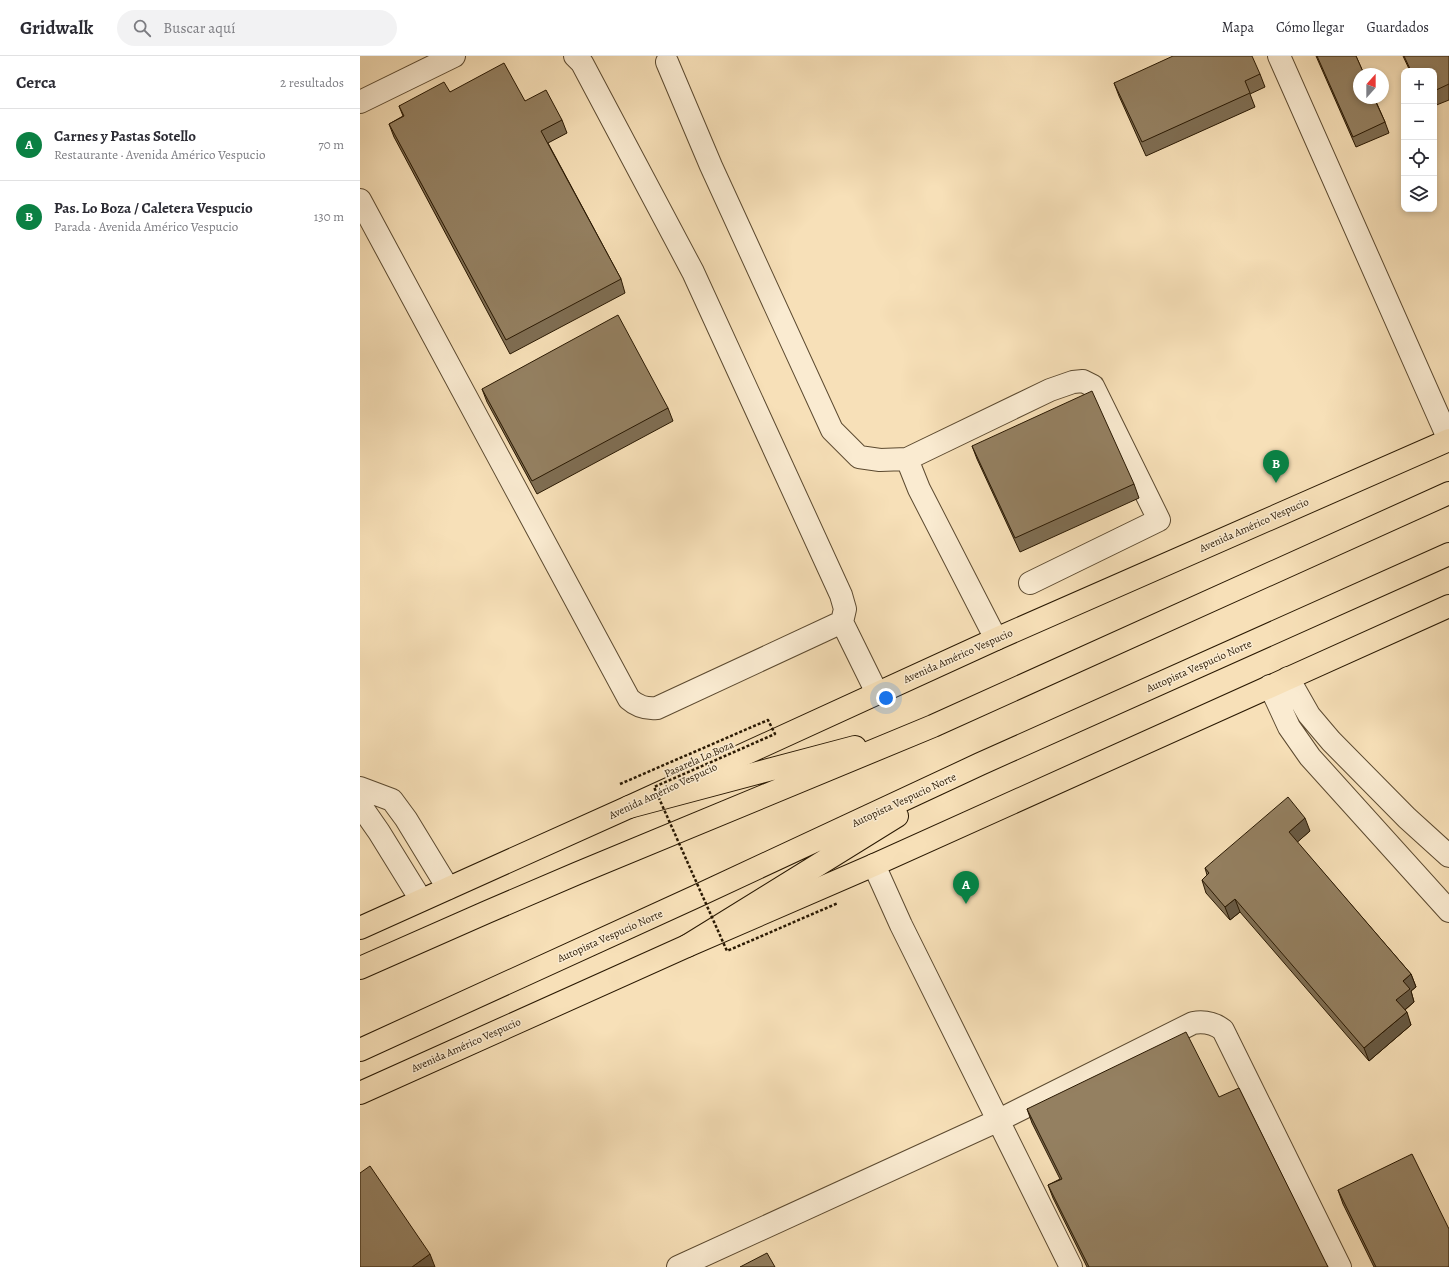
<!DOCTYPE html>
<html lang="es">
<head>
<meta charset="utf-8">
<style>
  :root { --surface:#fff; --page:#f2f2f3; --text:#2b2b33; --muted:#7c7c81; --line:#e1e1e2; --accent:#0b8043 }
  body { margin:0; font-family:Alegreya,serif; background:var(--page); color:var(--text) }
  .controls { position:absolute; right:12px; top:12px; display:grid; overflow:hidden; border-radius:8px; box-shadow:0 2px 6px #0003 }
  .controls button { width:36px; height:36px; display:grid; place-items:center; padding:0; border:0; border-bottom:1px solid var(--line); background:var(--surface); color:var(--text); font:20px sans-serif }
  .compass { position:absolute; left:993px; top:12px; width:36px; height:36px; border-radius:50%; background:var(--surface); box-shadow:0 2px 6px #0003; rotate:21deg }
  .you { position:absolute; left:526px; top:642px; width:14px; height:14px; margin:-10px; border:3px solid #fff; border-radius:50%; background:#1a73e8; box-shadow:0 0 0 6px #1a73e833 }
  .badge { display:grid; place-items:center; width:26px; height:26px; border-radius:50%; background:var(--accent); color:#fff; font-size:13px; font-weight:700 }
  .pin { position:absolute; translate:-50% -33px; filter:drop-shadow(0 1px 2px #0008) }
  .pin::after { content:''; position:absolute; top:21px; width:14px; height:12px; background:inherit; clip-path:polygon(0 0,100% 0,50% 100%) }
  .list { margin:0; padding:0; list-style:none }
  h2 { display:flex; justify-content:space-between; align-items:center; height:52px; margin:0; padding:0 16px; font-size:17px }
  h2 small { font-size:13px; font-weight:400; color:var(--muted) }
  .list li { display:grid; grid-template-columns:26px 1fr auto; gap:12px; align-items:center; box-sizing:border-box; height:72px; padding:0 16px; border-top:1px solid var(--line) }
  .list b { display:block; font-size:15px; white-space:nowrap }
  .list p { margin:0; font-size:13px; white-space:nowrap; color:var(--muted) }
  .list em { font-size:13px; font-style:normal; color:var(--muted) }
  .icon { flex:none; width:22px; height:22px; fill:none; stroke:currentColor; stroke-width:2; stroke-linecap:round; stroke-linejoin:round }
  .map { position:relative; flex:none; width:1089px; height:1211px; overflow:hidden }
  header { display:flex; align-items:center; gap:24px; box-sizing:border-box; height:56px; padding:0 20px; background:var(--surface); border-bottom:1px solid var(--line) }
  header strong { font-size:19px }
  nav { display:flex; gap:22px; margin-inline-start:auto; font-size:14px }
  .search { width:280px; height:36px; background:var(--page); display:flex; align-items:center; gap:10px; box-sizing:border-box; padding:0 14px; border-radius:22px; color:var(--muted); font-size:15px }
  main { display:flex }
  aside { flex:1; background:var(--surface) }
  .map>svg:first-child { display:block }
</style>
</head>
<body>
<header>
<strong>Gridwalk</strong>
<div class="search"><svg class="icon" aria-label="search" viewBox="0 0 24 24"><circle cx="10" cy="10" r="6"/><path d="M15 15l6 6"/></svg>Buscar aquí</div>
<nav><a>Mapa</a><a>Cómo llegar</a><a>Guardados</a></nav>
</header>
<main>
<aside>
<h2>Cerca<small>2 resultados</small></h2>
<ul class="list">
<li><span class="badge">A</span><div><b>Carnes y Pastas Sotello</b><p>Restaurante · Avenida Américo Vespucio</p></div><em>70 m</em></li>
<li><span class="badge">B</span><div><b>Pas. Lo Boza / Caletera Vespucio</b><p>Parada · Avenida Américo Vespucio</p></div><em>130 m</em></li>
</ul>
</aside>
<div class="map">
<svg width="1089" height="1211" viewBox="0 0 1089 1211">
  <rect width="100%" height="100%" fill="#f7e0b8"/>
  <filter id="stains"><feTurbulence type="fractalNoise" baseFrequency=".005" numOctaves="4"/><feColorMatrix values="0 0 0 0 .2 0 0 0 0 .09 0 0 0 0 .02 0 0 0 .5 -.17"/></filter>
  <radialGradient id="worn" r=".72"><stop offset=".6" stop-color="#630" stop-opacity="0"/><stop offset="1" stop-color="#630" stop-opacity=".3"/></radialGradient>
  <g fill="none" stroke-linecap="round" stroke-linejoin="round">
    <!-- minor casing -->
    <g stroke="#5c4a30" stroke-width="24">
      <path id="minor" d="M215 0 222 7 333 216 481 539 485 553 482 566
        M919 0 1089 384
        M307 6 351 110 472 374 499 401 520 404 547 403 690 334 713 326 723 325 733 330 799 464 670 527
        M0 46 94 0
        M0 144 269 643C278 651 286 653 297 652L482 566 517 637
        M547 403 559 433 636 583
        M928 622 949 659 971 685 1047 762 1089 800
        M910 630 929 671 950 701 1089 855
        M0 732 32 744 46 763 88 832
        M0 747 1 750 19 776 61 844
        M514 809 541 869 711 1211
        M318 1211 639 1064 833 967C845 965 854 967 863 974L980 1211"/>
    </g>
    <!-- major casing -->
    <g stroke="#291802" stroke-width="24">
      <path id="major" d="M0 872 269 751 636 583 1089 384
        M0 1037 327 890 514 809 1089 550"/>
    </g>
    <!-- highway casing -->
    <g stroke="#291802" stroke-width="24">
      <path id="highway" d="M269 751 495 691
        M327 890 537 760
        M0 912 127 856 218 817 573 670 1089 437
        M0 994 337 840 620 708 1089 498"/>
    </g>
    <!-- minor -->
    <use href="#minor" stroke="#faebd1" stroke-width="22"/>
    <!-- major -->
    <use href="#major" stroke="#f7e0b8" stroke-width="22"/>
    <!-- highway -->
    <use href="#highway" stroke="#f7e0b8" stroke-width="22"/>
    <!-- path-bridge -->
    <path stroke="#291802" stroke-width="2.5" stroke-dasharray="3 2" stroke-linecap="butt" d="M260 728 408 664 415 678 294 731 367 895 478 847"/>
  </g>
  <!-- wall -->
  <path fill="#7f6e53" stroke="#291802" d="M956 0H996L1025 66 1029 77 996 91Z
    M1043 0H1089V44L1074 50V15H1050Z
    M900 18 905 31 890 38 895 51 786 100 759 40 754 27Z
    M90 36 165 45 202 64 207 77 188 87 261 223 265 237 150 298 34 81 29 68 43 60 39 50Z
    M122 333 308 352 313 365 177 438 127 346Z
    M612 390 774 428 779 442 660 496 617 403Z
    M950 775 937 786 1051 918 1056 931 1051 935 1054 946 1045 954 1051 969 1009 1005 880 856 870 864 846 837 842 824 847 819 845 812Z
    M859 1041 968 1211H727L693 1142 688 1129 700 1123 672 1067 667 1053Z
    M978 1134 1089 1211H1014L983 1148Z"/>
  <!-- shaded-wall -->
  <path fill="#685a44" stroke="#291802" d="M945 762 950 775 933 790 929 776Z
    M875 843 880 856 870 864 865 851Z
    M1051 918 1056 931 1051 935 1054 946 1041 957 1036 944 1043 925Z
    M1047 956 1051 969 1009 1005 1004 992Z
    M70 1198 75 1211H52Z"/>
  <!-- building -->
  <path fill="#948061" stroke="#291802" d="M813 0H892L900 18 885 25 890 37 782 86 754 27Z
    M957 0H996L1004 18H999V42H1014L1025 66 993 81Z
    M1044 0H1089V28L1074 35V15H1051Z
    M144 7 165 45 186 34 202 64 181 75 261 223 146 284 29 68 44 60 39 50 84 26 90 36Z
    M258 259 308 352 172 425 122 333Z
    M732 335 774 428 655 482 612 390Z
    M928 741 945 762 929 776 1051 918 1043 925 1050 933 1036 944 1047 956 1004 992 875 843 865 851 842 824 849 817 845 812Z
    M826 976 859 1041 879 1032 968 1211H729L688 1129 702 1123 667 1053Z
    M1052 1098 1089 1173V1211H1016L978 1134Z
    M10 1110 70 1198 52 1211H0V1117Z
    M407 1197 415 1211H380Z"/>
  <g text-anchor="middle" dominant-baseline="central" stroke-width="3" stroke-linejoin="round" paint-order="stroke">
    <!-- street labels -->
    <g font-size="11" fill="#291802" stroke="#faebd1">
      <text transform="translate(894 469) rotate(-24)">Avenida Américo Vespucio</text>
      <text transform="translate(598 600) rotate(-24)">Avenida Américo Vespucio</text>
      <text transform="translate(839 610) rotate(-24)">Autopista Vespucio Norte</text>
      <text transform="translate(339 703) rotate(-24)">Pasarela Lo Boza</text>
      <text transform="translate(303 735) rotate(-25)">Avenida Américo Vespucio</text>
      <text transform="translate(544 744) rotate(-25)">Autopista Vespucio Norte</text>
      <text transform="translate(250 880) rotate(-24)">Autopista Vespucio Norte</text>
      <text transform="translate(106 989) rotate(-24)">Avenida Américo Vespucio</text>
    </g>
  </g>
  <rect width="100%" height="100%" filter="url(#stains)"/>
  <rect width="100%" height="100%" fill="url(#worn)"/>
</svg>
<div class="controls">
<button>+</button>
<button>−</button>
<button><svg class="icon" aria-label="locate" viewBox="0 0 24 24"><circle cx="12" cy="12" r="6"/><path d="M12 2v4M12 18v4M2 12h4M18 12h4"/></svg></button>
<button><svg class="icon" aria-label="layers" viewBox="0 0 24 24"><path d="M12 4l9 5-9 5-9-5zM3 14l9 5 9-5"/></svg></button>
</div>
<svg class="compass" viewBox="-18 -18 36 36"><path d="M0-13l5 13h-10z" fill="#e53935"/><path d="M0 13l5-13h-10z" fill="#7c7c81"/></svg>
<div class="you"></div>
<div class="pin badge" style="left:606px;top:848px">A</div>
<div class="pin badge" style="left:916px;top:427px">B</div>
</div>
</main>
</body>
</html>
